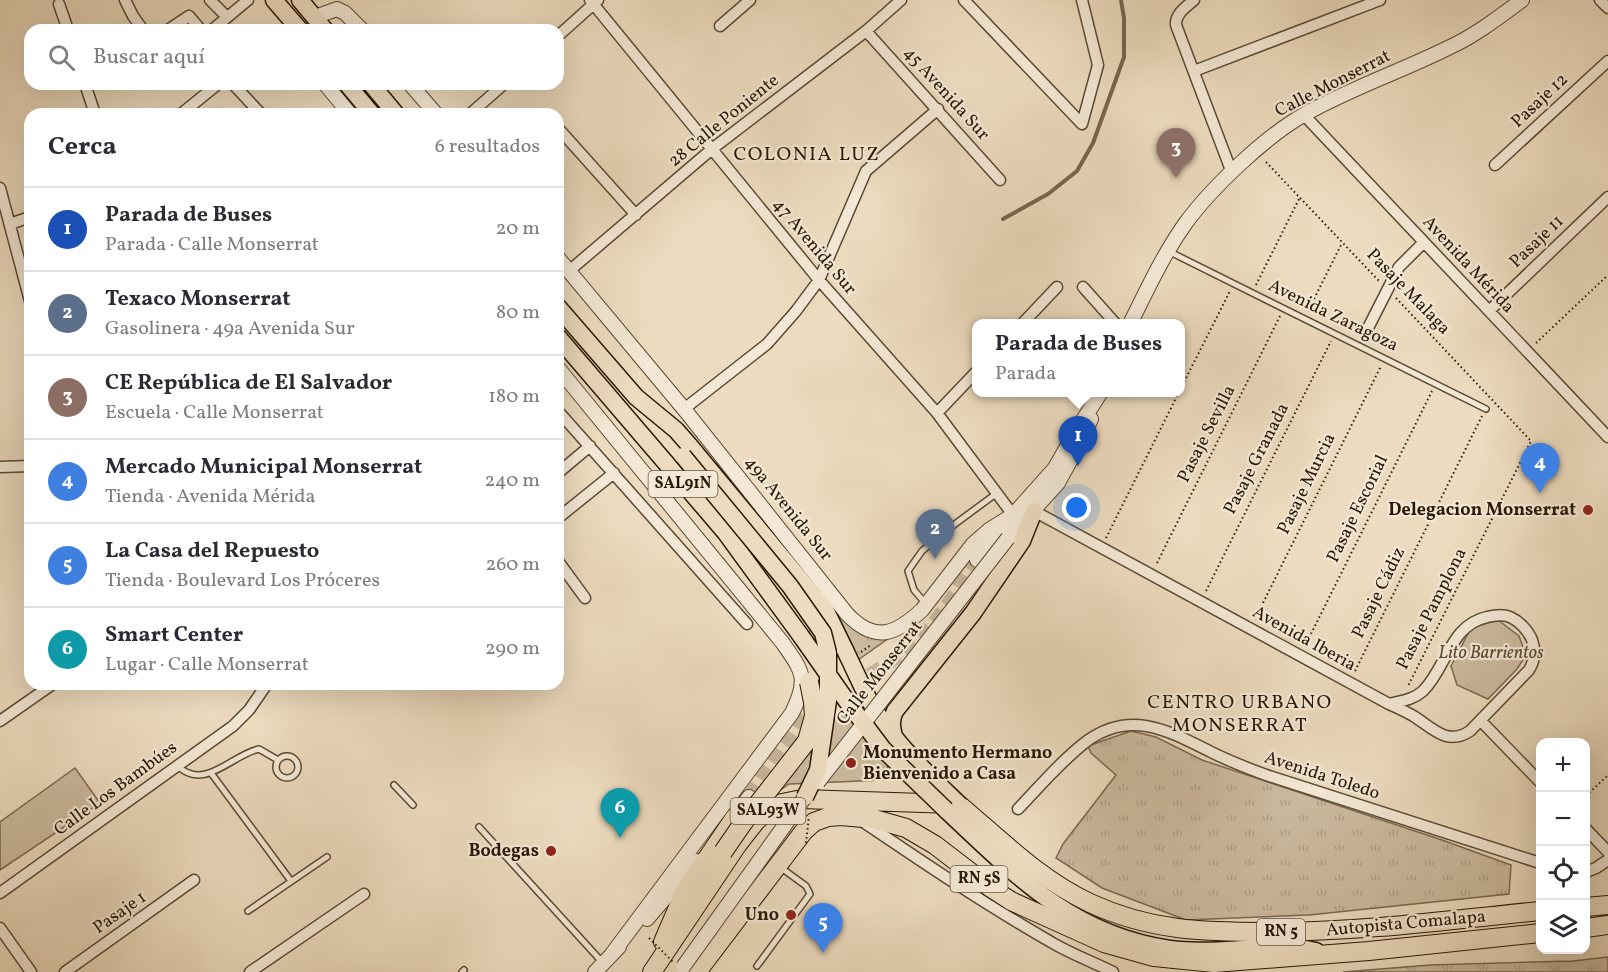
<!DOCTYPE html>
<html lang="es">
<head>
<meta charset="utf-8">
<style>
  :root { --surface:#fff; --page:#f2f2f3; --text:#2b2b33; --muted:#7c7c81; --line:#e1e1e2; --accent:#8f2418 }
  body { margin:0; font-family:Vollkorn,serif; background:var(--page); color:var(--text) }
  .controls { position:absolute; right:18px; bottom:18px; display:grid; overflow:hidden; border-radius:12px; box-shadow:0 6px 24px #0002 }
  .controls button { width:54px; height:54px; display:grid; place-items:center; padding:0; border:0; border-bottom:2px solid var(--line); background:var(--surface); color:var(--text); font:30px sans-serif }
  .you { position:absolute; left:1077px; top:508px; width:21px; height:21px; margin:-15px; border:4px solid #fff; border-radius:50%; background:#1a73e8; box-shadow:0 0 0 9px #1a73e833 }
  .badge { display:grid; place-items:center; width:39px; height:39px; border-radius:50%; background:var(--accent); color:#fff; font-size:20px; font-weight:700 }
  .pin { position:absolute; translate:-50% -50px; filter:drop-shadow(0 2px 3px #0008) }
  .pin::after { content:''; position:absolute; top:32px; width:21px; height:18px; background:inherit; clip-path:polygon(0 0,100% 0,50% 100%) }
  .popup { position:absolute; left:972px; top:319px; width:213px; height:78px; box-sizing:border-box; display:grid; place-content:center; border-radius:12px; background:var(--surface); filter:drop-shadow(0 2px 4px #0005); font-size:20px; white-space:nowrap; color:var(--muted) }
  .popup b { font-size:22px; color:var(--text) }
  .popup::after { content:''; position:absolute; left:50%; top:100%; margin-left:-12px; border:12px solid transparent; border-top-color:var(--surface) }
  .list { margin:0; padding:0; list-style:none }
  h2 { display:flex; justify-content:space-between; align-items:center; height:78px; margin:0; padding:0 24px; font-size:26px }
  h2 small { font-size:20px; font-weight:400; color:var(--muted) }
  .list li { display:grid; grid-template-columns:39px 1fr auto; gap:18px; align-items:center; box-sizing:border-box; height:84px; padding:0 24px; border-top:2px solid var(--line) }
  .list b { display:block; font-size:22px; white-space:nowrap }
  .list p { margin:0; font-size:20px; white-space:nowrap; color:var(--muted) }
  .list em { font-size:20px; font-style:normal; color:var(--muted) }
  .icon { flex:none; width:33px; height:33px; fill:none; stroke:currentColor; stroke-width:2; stroke-linecap:round; stroke-linejoin:round }
  .map { position:relative; flex:none; width:1608px; height:972px; overflow:hidden }
  .search { position:absolute; background:var(--surface); box-shadow:0 6px 24px #0002; left:24px; top:24px; width:540px; height:66px; display:flex; align-items:center; gap:15px; box-sizing:border-box; padding:0 21px; border-radius:18px; color:var(--muted); font-size:22px }
  .panel { position:absolute; background:var(--surface); box-shadow:0 6px 24px #0002; left:24px; top:108px; width:540px; height:582px; border-radius:18px }
  .map>svg:first-child { display:block }
</style>
</head>
<body>
<div class="map">
<svg width="1608" height="972" viewBox="0 0 1608 972">
  <defs>
    <pattern id="grass-tufts" width="24" height="20" patternUnits="userSpaceOnUse" patternTransform="scale(1.5)"><rect width="24" height="20" fill="#cbba9e"/><path d="M3 7l-1-3M5 7V3M7 7l1-3M15 17l-1-3M17 17v-4M19 17l1-3" fill="none" stroke="#ae9f86"/></pattern>
  </defs>
  <rect width="100%" height="100%" fill="#ecdbbe"/>
  <filter id="stains"><feTurbulence type="fractalNoise" baseFrequency=".00333" numOctaves="4"/><feColorMatrix values="0 0 0 0 .2 0 0 0 0 .09 0 0 0 0 .02 0 0 0 .5 -.17"/></filter>
  <radialGradient id="worn" r=".72"><stop offset=".6" stop-color="#630" stop-opacity="0"/><stop offset="1" stop-color="#630" stop-opacity=".3"/></radialGradient>
  <!-- grass -->
  <path fill="url(#grass-tufts)" stroke="#7a6951" stroke-width="1.5" d="M716 463 856 630 862 635 889 638 858 660 823 596Z
    M1131 731 1156 737 1202 760 1442 840 1511 865 1509 894 1309 915 1186 920 1102 888 1056 858 1063 844 1116 775 1091 753 1088 746Z
    M1608 957V972H1343L1430 965 1573 961Z"/>
  <!-- green -->
  <path fill="#cbba9e" stroke="#7a6951" stroke-width="1.5" d="M1498 620 1519 636 1526 655 1517 669 1488 699 1457 685 1451 666 1471 628Z
    M853 695 893 745 884 780 789 784 766 800Z
    M75 768 100 803 0 870V822Z"/>
  <g fill="none" stroke-linecap="round" stroke-linejoin="round">
    <!-- stream -->
    <path stroke="#77654e" stroke-width="4" d="M1003 219 1048 194 1077 171 1093 143 1124 57V18L1121 0"/>
    <!-- tertiary-tunnel -->
    <path stroke="#c5b499" stroke-width="14" stroke-dasharray="14 7" stroke-linecap="butt" d="M831 692C866 680 903 657 928 629 947 609 961 583 977 560
      M749 797 801 721 816 704"/>
    <!-- service casing -->
    <g stroke="#5a4932" stroke-width="8">
      <path id="service" d="M1168 251 1486 409
        M926 604 914 590 908 571 922 551 955 524 997 493
        M276 767a11 11 0 1 1 22 0a11 11 0 1 1-22 0Z
        M178 766C204 792 233 754 259 749L278 760
        M211 773 291 881
        M394 785 413 805
        M479 827 603 963
        M248 911 327 857
        M757 966 810 894 806 886 780 867
        M462 972 464 970"/>
    </g>
    <!-- minor casing -->
    <g stroke="#5a4932" stroke-width="13">
      <path id="minor" d="M125 0 133 16 143 30
        M210 0 227 17
        M590 0 819 280 937 413 1013 515
        M964 0 1082 124
        M1082 0 1098 65 1082 124
        M1194 0C1186 7 1175 14 1176 25L1232 173
        M1600 0 1608 8
        M59 4 68 30
        M720 26 750 0
        M168 30 189 16 201 30
        M212 30 248 0
        M866 31 1000 180
        M558 36 598 0
        M1194 71 1380 0
        M85 84 95 114
        M233 84 261 114
        M181 114 218 84
        M470 114 504 84
        M1304 115 1608 437
        M558 128 636 215
        M1495 165 1608 61
        M0 188 30 301
        M10 224 30 217
        M569 271 712 149 866 31 901 0
        M1083 287 1116 324
        M1489 311 1608 197
        M1022 324 1057 287
        M1366 332 1399 267 1424 242
        M684 409 767 344 796 311 819 280 866 171 938 109
        M558 411 747 624
        M937 413 976 372
        M0 467 30 466
        M558 473 590 446
        M1034 511 1389 704C1398 708 1407 712 1415 717 1433 729 1448 746 1470 731L1529 670C1535 660 1536 651 1532 640 1528 630 1519 621 1510 617 1503 614 1495 615 1487 617 1450 625 1447 667 1423 691 1413 700 1401 701 1389 704
        M558 518 614 473
        M558 561 585 598
        M0 721 53 684
        M1481 721 1540 782
        M1018 809C1040 786 1062 760 1087 741 1131 709 1169 731 1211 752 1229 761 1247 768 1266 775L1540 863
        M862 821C924 863 986 905 1051 942 1071 954 1093 962 1113 972
        M1586 829 1608 852
        M1586 872 1596 868 1608 860
        M0 893 233 726 249 710 267 684
        M0 928 31 972
        M65 972 194 880
        M250 972 364 894"/>
    </g>
    <!-- tertiary casing -->
    <g stroke="#5a4932" stroke-width="16">
      <path id="tertiary" d="M315 17 337 9 345 13 362 30
        M325 84 350 114
        M410 84 436 114
        M558 258 684 409 847 614C875 643 895 635 922 610L973 544 989 530 1013 515
        M1130 324C1147 290 1163 255 1185 224 1211 188 1266 136 1305 114 1351 88 1402 71 1450 47 1476 35 1499 17 1522 0
        M558 368 782 642C803 672 809 678 792 713L612 954
        M1008 538 1058 483 1080 443 1091 419
        M977 560 1013 515 1055 468 1076 431 1101 392
        M729 823 749 797
        M647 919 697 861
        M595 972 619 947"/>
    </g>
    <!-- primary casing -->
    <g stroke="#2a1804" stroke-width="19">
      <path id="primary" d="M274 0 300 30
        M300 0 325 30
        M347 84 372 114
        M371 84 396 114
        M558 307 636 397 676 430 690 446 825 609 845 650
        M558 337 725 532 801 636
        M862 686C885 736 925 771 963 808
        M895 740C892 729 890 721 895 711L973 613 1022 541 1034 511
        M946 810C1014 874 1072 935 1170 949 1208 954 1247 947 1285 947 1295 947 1306 949 1316 951"/>
    </g>
    <!-- trunk casing -->
    <g stroke="#2a1804" stroke-width="20">
      <path id="trunk" d="M1586 907 1608 905
        M1586 928 1608 925
        M663 942 685 891 735 817
        M652 972 738 844 756 821 771 808 782 803 802 799 954 804 963 808C1004 843 1041 880 1090 903 1150 931 1204 932 1268 932 1359 932 1450 920 1540 911
        M697 972 804 831 814 822 828 817 841 816 874 819 906 828 935 845 991 888 1011 901 1104 943 1154 957 1214 963 1369 951 1540 933"/>
    </g>
    <!-- path -->
    <path stroke="#2a1804" stroke-width="2" stroke-dasharray="1.5 3" stroke-linecap="butt" d="M1266 162 1379 281
      M1256 285 1299 199
      M1396 298 1531 441 1408 686
      M1308 311 1342 243
      M1536 343 1608 275
      M1180 390 1230 291
      M1106 538 1179 392
      M1157 563 1280 316
      M1206 591 1331 341
      M1255 619 1381 366
      M1305 646 1432 391
      M861 652 871 645
      M1355 671 1482 416
      M1586 796 1608 775"/>
    <!-- service -->
    <use href="#service" stroke="#f3e8d5" stroke-width="5"/>
    <!-- minor -->
    <use href="#minor" stroke="#f3e8d5" stroke-width="10"/>
    <!-- tertiary -->
    <use href="#tertiary" stroke="#f3e8d5" stroke-width="14"/>
    <!-- primary -->
    <use href="#primary" stroke="#ecdbbe" stroke-width="16"/>
    <!-- trunk -->
    <use href="#trunk" stroke="#ecdbbe" stroke-width="18"/>
    <!-- tertiary-bridge casing -->
    <g stroke="#5a4932" stroke-width="16" stroke-linecap="butt">
      <path id="tertiary-bridge" d="M818 782 1008 538
        M683 967 805 797"/>
    </g>
    <!-- primary-bridge casing -->
    <g stroke="#2a1804" stroke-width="19" stroke-linecap="butt">
      <path id="primary-bridge" d="M683 456 790 586 823 633 828 653V701L818 770 805 797
        M801 636 846 700 883 749 946 810
        M845 650 862 686"/>
    </g>
    <!-- trunk-bridge casing -->
    <g stroke="#2a1804" stroke-width="20" stroke-linecap="butt">
      <path id="trunk-bridge" d="M723 852 743 823 807 741 814 716 813 702 809 682"/>
    </g>
    <!-- path-bridge -->
    <path stroke="#2a1804" stroke-width="2" stroke-dasharray="1.5 3" stroke-linecap="butt" d="M806 843 809 816
      M649 938 673 962"/>
    <!-- tertiary-bridge -->
    <use href="#tertiary-bridge" stroke="#f3e8d5" stroke-width="14"/>
    <!-- primary-bridge -->
    <use href="#primary-bridge" stroke="#ecdbbe" stroke-width="16"/>
    <!-- trunk-bridge -->
    <use href="#trunk-bridge" stroke="#ecdbbe" stroke-width="18"/>
  </g>
  <!-- markers -->
  <g fill="#8f2418" stroke="#f3e8d5" stroke-width="2">
    <circle cx="1588" cy="510" r="6"/>
    <circle cx="851" cy="763" r="6"/>
    <circle cx="551" cy="851" r="6"/>
    <circle cx="791" cy="915" r="6"/>
  </g>
  <g text-anchor="middle" dominant-baseline="central" stroke-width="4.5" stroke-linejoin="round" paint-order="stroke">
    <!-- shield labels -->
    <g fill="#f3e8d5" stroke="#665643" stroke-width="1.5">
      <rect x="648.5" y="471" width="69" height="26" rx="4.5"/>
      <rect x="730.5" y="798" width="75" height="26" rx="4.5"/>
      <rect x="950.5" y="866" width="57" height="26" rx="4.5"/>
      <rect x="1257" y="919" width="48" height="26" rx="4.5"/>
    </g>
    <g font-size="16" font-weight="bold" fill="#2a1804">
      <text x="683" y="484">SAL91N</text>
      <text x="768" y="811">SAL93W</text>
      <text x="979" y="879">RN 5S</text>
      <text x="1281" y="932">RN 5</text>
    </g>
    <!-- street labels -->
    <g font-size="18" fill="#2a1804" stroke="#f3e8d5">
      <text transform="translate(1333 84) rotate(-27)">Calle Monserrat</text>
      <text transform="translate(946 94) rotate(48)">45 Avenida Sur</text>
      <text transform="translate(1540 101) rotate(-43)">Pasaje 12</text>
      <text transform="translate(724 121) rotate(-39)">28 Calle Poniente</text>
      <text transform="translate(1537 242) rotate(-44)">Pasaje 11</text>
      <text transform="translate(814 247) rotate(50)">47 Avenida Sur</text>
      <text transform="translate(1468 265) rotate(47)">Avenida Mérida</text>
      <text transform="translate(1408 292) rotate(46)">Pasaje Malaga</text>
      <text transform="translate(1333 316) rotate(26)">Avenida Zaragoza</text>
      <text transform="translate(1207 434) rotate(-63)">Pasaje Sevilla</text>
      <text transform="translate(1257 459) rotate(-63)">Pasaje Granada</text>
      <text transform="translate(1307 484) rotate(-64)">Pasaje Murcia</text>
      <text transform="translate(788 509) rotate(51)">49a Avenida Sur</text>
      <text transform="translate(1358 509) rotate(-64)">Pasaje Escorial</text>
      <text transform="translate(1379 593) rotate(-64)">Pasaje Cádiz</text>
      <text transform="translate(1432 609) rotate(-63)">Pasaje Pamplona</text>
      <text transform="translate(1304 639) rotate(29)">Avenida Iberia</text>
      <text transform="translate(880 673) rotate(-52)">Calle Monserrat</text>
      <text transform="translate(1322 776) rotate(18)">Avenida Toledo</text>
      <text transform="translate(116 789) rotate(-36)">Calle Los Bambúes</text>
      <text transform="translate(120 913) rotate(-35)">Pasaje 1</text>
      <text transform="translate(1406 924) rotate(-5)">Autopista Comalapa</text>
    </g>
    <!-- poi labels -->
    <g font-size="18" font-weight="bold" fill="#2a1804" stroke="#f3e8d5" text-anchor="end">
      <text x="1576" y="510">Delegacion Monserrat</text>
      <text x="863" y="753" text-anchor="start">Monumento Hermano<tspan x="863" dy="21">Bienvenido a Casa</tspan></text>
      <text x="539" y="851">Bodegas</text>
      <text x="779" y="915">Uno</text>
    </g>
    <!-- park labels -->
    <g font-size="18" font-style="italic" fill="#5a4932" stroke="#f3e8d5">
      <text x="1491" y="653">Lito Barrientos</text>
    </g>
    <!-- neighbourhood labels -->
    <g font-size="20" letter-spacing="1.5" fill="#2a1804" stroke="#f3e8d5">
      <text x="807" y="155">COLONIA LUZ</text>
      <text x="1240" y="703">CENTRO URBANO<tspan x="1240" dy="23">MONSERRAT</tspan></text>
    </g>
  </g>
  <rect width="100%" height="100%" filter="url(#stains)"/>
  <rect width="100%" height="100%" fill="url(#worn)"/>
</svg>
<div class="controls">
<button>+</button>
<button>−</button>
<button><svg class="icon" aria-label="locate" viewBox="0 0 24 24"><circle cx="12" cy="12" r="6"/><path d="M12 2v4M12 18v4M2 12h4M18 12h4"/></svg></button>
<button><svg class="icon" aria-label="layers" viewBox="0 0 24 24"><path d="M12 4l9 5-9 5-9-5zM3 14l9 5 9-5"/></svg></button>
</div>
<div class="you"></div>
<div class="pin badge" style="left:1078px;top:466px;background:#1a4fb4">1</div>
<div class="popup"><b>Parada de Buses</b>Parada</div>
<div class="pin badge" style="left:935px;top:559px;background:#5c6f8a">2</div>
<div class="pin badge" style="left:1176px;top:178px;background:#8d6e63">3</div>
<div class="pin badge" style="left:1540px;top:493px;background:#3f7fe0">4</div>
<div class="pin badge" style="left:823px;top:953px;background:#3f7fe0">5</div>
<div class="pin badge" style="left:620px;top:838px;background:#0f9aa8">6</div>
<div class="search"><svg class="icon" aria-label="search" viewBox="0 0 24 24"><circle cx="10" cy="10" r="6"/><path d="M15 15l6 6"/></svg>Buscar aquí</div>
<section class="panel">
<h2>Cerca<small>6 resultados</small></h2>
<ul class="list">
<li><span class="badge" style="background:#1a4fb4">1</span><div><b>Parada de Buses</b><p>Parada · Calle Monserrat</p></div><em>20 m</em></li>
<li><span class="badge" style="background:#5c6f8a">2</span><div><b>Texaco Monserrat</b><p>Gasolinera · 49a Avenida Sur</p></div><em>80 m</em></li>
<li><span class="badge" style="background:#8d6e63">3</span><div><b>CE República de El Salvador</b><p>Escuela · Calle Monserrat</p></div><em>180 m</em></li>
<li><span class="badge" style="background:#3f7fe0">4</span><div><b>Mercado Municipal Monserrat</b><p>Tienda · Avenida Mérida</p></div><em>240 m</em></li>
<li><span class="badge" style="background:#3f7fe0">5</span><div><b>La Casa del Repuesto</b><p>Tienda · Boulevard Los Próceres</p></div><em>260 m</em></li>
<li><span class="badge" style="background:#0f9aa8">6</span><div><b>Smart Center</b><p>Lugar · Calle Monserrat</p></div><em>290 m</em></li>
</ul>
</section>
</div>
</body>
</html>
